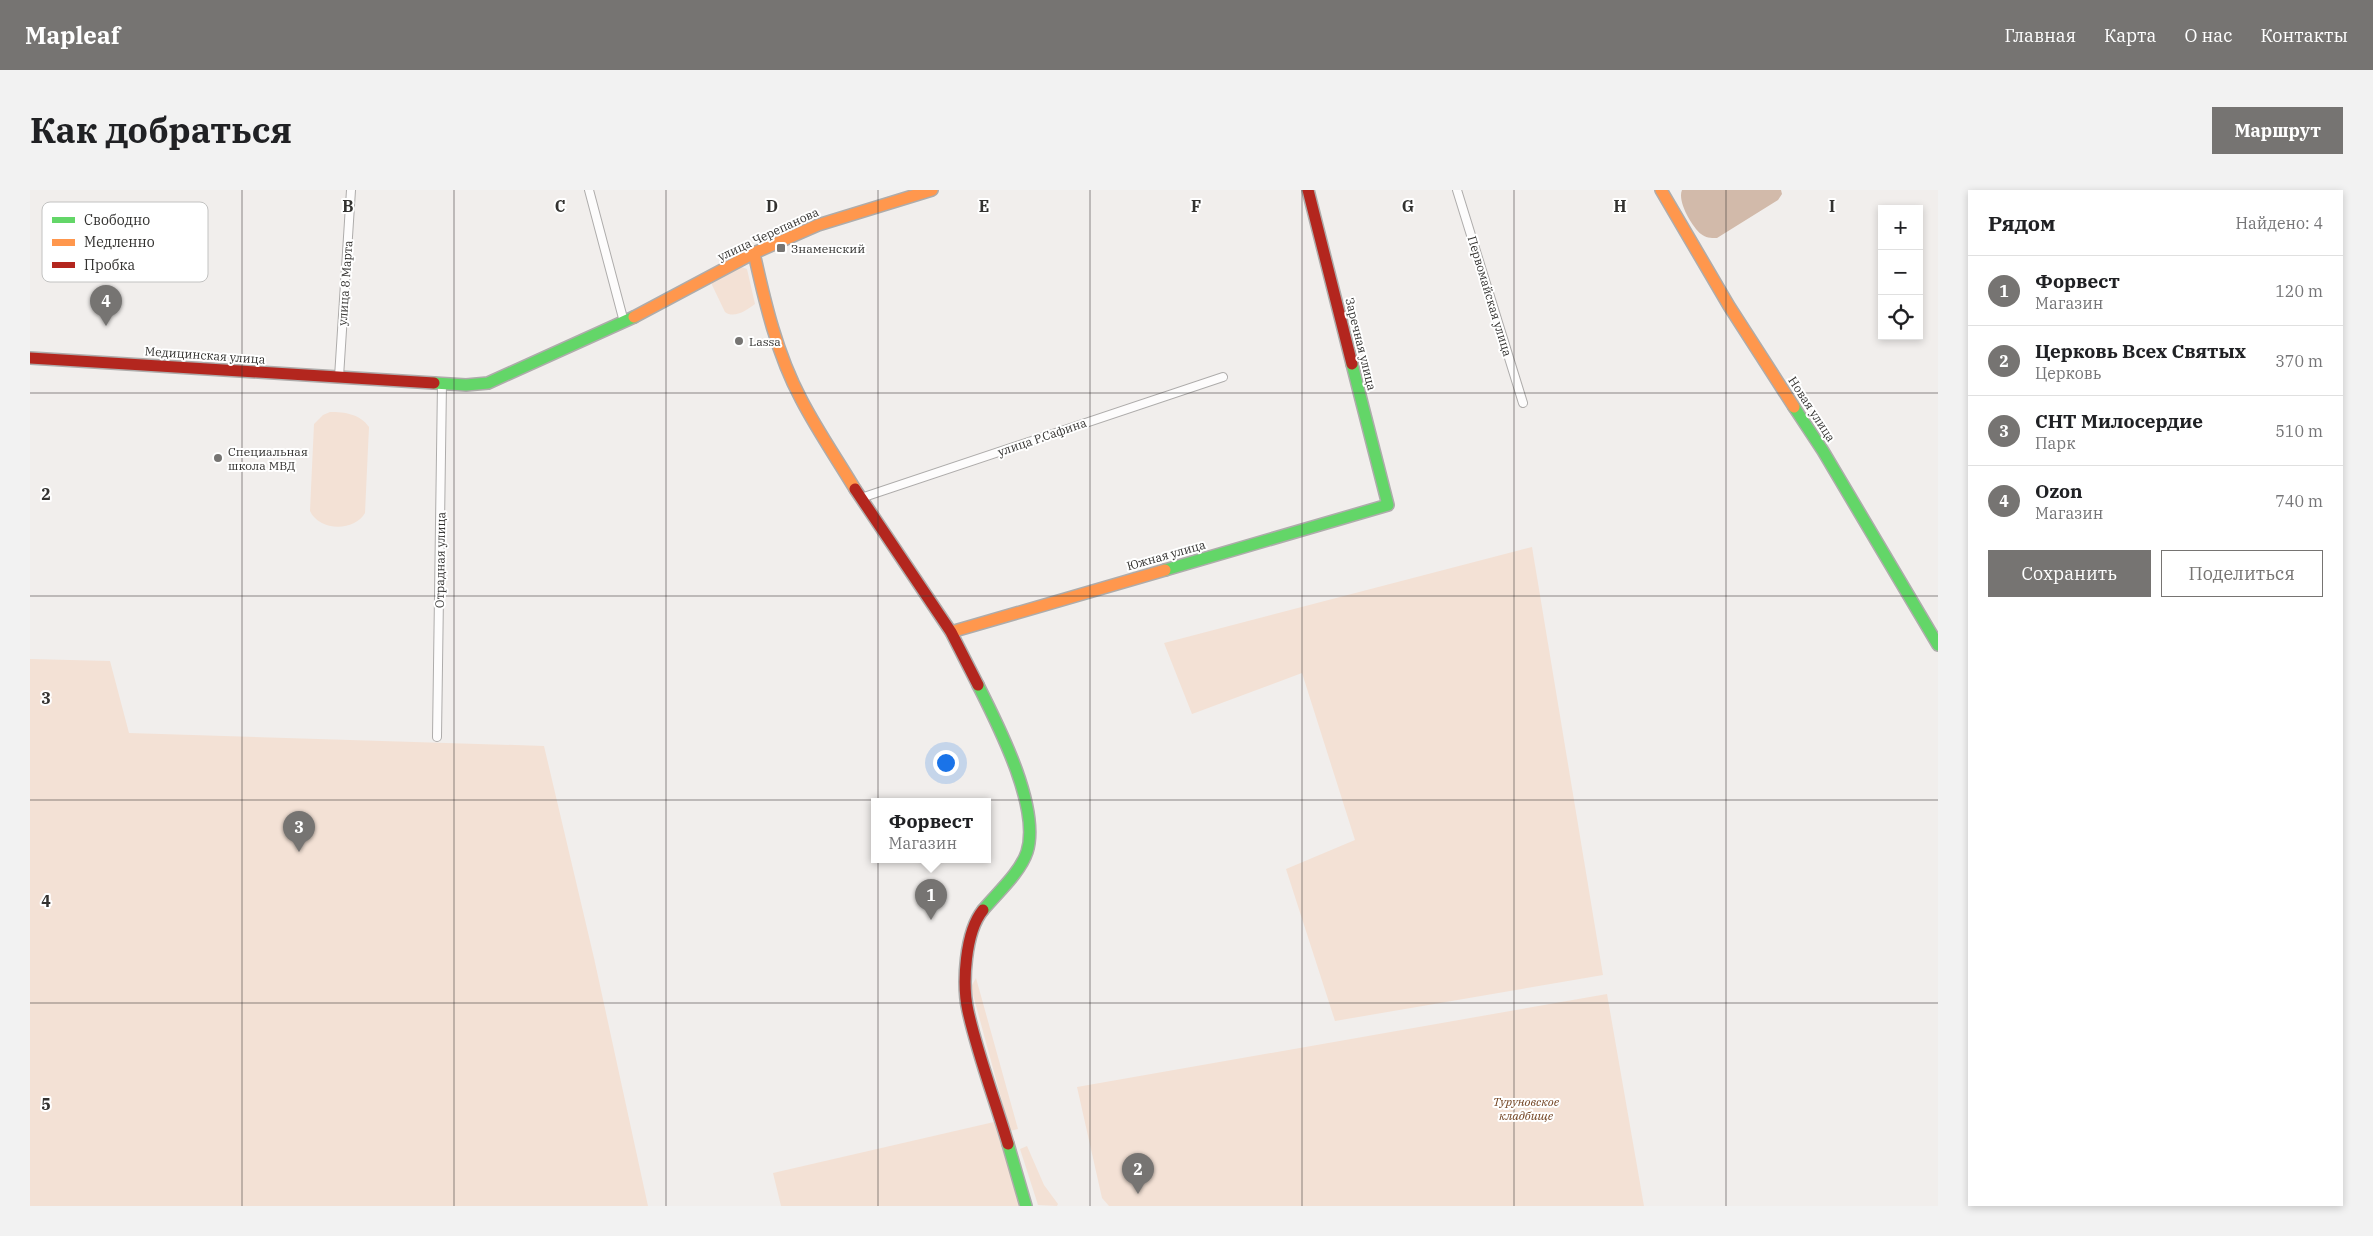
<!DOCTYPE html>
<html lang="ru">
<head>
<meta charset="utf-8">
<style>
  :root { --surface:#fff; --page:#f2f2f2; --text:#202124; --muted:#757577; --line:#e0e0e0; --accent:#767472 }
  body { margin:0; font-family:"IBM Plex Serif",serif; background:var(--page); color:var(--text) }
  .controls { position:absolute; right:15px; top:15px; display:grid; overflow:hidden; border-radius:0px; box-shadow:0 2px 8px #0003 }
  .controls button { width:45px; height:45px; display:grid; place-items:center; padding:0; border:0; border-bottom:1px solid var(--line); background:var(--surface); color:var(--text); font:25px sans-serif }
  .you { position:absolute; left:915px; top:572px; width:18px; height:18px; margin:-12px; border:4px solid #fff; border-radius:50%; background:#1a73e8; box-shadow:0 0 0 8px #1a73e833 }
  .badge { display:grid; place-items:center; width:32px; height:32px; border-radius:50%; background:var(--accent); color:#fff; font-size:16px; font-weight:700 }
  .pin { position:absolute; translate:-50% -41px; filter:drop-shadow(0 1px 2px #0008) }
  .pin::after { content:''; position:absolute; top:26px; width:18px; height:15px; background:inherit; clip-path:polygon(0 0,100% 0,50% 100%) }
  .popup { position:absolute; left:841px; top:608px; width:120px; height:65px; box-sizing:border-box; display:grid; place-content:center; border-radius:0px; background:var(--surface); filter:drop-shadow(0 1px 4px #0005); font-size:16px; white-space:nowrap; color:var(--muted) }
  .popup b { font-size:19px; color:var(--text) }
  .popup::after { content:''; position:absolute; left:50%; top:100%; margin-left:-10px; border:10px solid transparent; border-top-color:var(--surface) }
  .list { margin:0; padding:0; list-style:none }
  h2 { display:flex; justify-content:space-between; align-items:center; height:65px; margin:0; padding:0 20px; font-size:21px }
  h2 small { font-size:16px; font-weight:400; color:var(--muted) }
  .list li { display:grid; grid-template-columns:32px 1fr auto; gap:15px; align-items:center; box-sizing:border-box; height:70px; padding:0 20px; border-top:1px solid var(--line) }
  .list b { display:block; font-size:19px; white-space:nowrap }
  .list p { margin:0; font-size:16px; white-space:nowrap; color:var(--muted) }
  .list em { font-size:16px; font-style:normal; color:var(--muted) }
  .actions { display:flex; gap:10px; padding:15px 20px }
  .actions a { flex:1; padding:11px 0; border:1px solid var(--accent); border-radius:0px; text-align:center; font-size:18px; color:var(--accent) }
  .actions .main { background:var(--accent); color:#fff }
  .icon { flex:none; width:28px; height:28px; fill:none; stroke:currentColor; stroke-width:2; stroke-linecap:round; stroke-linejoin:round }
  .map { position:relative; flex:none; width:1908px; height:1016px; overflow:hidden; border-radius:0px }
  header { display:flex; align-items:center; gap:30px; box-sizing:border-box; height:70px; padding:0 25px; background:var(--accent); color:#fff }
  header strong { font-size:24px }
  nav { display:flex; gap:28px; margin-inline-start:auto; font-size:18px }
  .intro { display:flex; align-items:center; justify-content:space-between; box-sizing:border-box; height:120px; padding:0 30px }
  h1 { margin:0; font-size:35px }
  .button { padding:12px 22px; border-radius:0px; background:var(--accent); color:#fff; font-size:18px; font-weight:700 }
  main { display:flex; gap:30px; padding:0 30px }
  aside { flex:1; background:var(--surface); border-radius:0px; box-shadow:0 2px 8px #0003 }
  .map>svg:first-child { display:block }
</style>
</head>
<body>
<header>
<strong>Mapleaf</strong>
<nav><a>Главная</a><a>Карта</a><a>О нас</a><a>Контакты</a></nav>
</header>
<div class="intro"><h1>Как добраться</h1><a class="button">Маршрут</a></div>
<main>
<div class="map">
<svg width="1908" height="1016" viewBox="0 0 1908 1016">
  <rect width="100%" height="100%" fill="#f1eeec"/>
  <!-- green -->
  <path fill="#f3e1d5" d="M709 76 717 79 725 114C717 120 704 129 695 122L682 95V89Z
    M300 222C315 222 330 224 339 237L335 323C324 342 289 341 280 321L284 234 293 225Z
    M1502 357 1573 785 1305 831 1256 679 1325 650 1272 483 1162 524 1134 453Z
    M0 469 80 471 99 543 514 556 564 768 618 1016H0Z
    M946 788 988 939 980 941 941 797Z
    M1577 804 1614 1016H1079L1072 1008 1047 897Z
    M964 932 990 1016H751L743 983Z
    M997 956 1014 995 1028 1014 1027 1016 1008 1015 990 959Z"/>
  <!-- water -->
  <path fill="#d2baaa" d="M1652 0H1751L1752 4 1748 10 1687 48C1680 48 1676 48 1671 44 1662 37 1647 11 1652 0Z"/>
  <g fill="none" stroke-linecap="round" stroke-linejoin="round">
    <!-- street casing -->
    <g stroke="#aeacab" stroke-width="10">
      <path id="street" d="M559 0 594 132
        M1427 0 1493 213
        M309 187 321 0
        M831 308 1193 187
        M407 547 412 193"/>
    </g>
    <!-- fast casing -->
    <g stroke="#aeacab" stroke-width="14">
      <path id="fast" d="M404 193 436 195 458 193 604 127
        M1764 217 1793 261 1908 455
        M1135 380 1358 315 1322 174
        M948 495C968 535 1011 618 997 662 990 683 967 703 953 720
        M978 954 996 1016"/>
    </g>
    <!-- slow casing -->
    <g stroke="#aeacab" stroke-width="14">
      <path id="slow" d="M1631 0 1699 116 1764 217
        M724 63C735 113 747 164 771 209 787 240 807 269 825 299
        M604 127 724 63 788 35 902 0
        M921 442 1135 380"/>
    </g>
    <!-- jam casing -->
    <g stroke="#aeacab" stroke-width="14">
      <path id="jam" d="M1278 0 1322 174
        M0 168 404 193
        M825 299 921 442 948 495
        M953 720C935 742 932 794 938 821 948 866 965 910 978 954"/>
    </g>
    <!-- street -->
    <use href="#street" stroke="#fdfcfc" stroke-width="8"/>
    <!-- fast -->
    <use href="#fast" stroke="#63d668" stroke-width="11"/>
    <!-- slow -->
    <use href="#slow" stroke="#ff974d" stroke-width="11"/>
    <!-- jam -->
    <use href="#jam" stroke="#b3261e" stroke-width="11"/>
  </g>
  <!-- grid -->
  <path fill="none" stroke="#333230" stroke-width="1" stroke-opacity="0.55" d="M212 0V1016M424 0V1016M636 0V1016M848 0V1016M1060 0V1016M1272 0V1016M1484 0V1016M1696 0V1016M0 203H1908M0 406H1908M0 610H1908M0 813H1908"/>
  <!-- markers -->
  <g fill="#767472" stroke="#fff" stroke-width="2">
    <rect x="746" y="53" width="10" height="10" rx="2.5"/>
    <circle cx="709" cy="151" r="5"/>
    <circle cx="188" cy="268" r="5"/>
  </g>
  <g text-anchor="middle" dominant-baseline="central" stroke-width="4" stroke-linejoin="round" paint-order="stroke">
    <!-- street labels -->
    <g font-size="12" fill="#333230" stroke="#fff">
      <text transform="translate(738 44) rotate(-25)">улица Черепанова</text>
      <text transform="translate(315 93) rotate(-86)">улица 8 Марта</text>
      <text transform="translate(1460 106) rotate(73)">Первомайская улица</text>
      <text transform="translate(1331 154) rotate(76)">Заречная улица</text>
      <text transform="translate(175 165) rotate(4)">Медицинская улица</text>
      <text transform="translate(1782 219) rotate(57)">Новая улица</text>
      <text transform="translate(1012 247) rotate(-19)">улица Р.Сафина</text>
      <text transform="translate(1136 365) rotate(-16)">Южная улица</text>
      <text transform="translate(410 370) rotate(-89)">Отрадная улица</text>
    </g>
    <!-- poi labels -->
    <g font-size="12" fill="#333230" stroke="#fff" text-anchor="start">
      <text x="761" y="58">Знаменский</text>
      <text x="719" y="151">Lassa</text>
      <text x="198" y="261">Специальная<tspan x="198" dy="14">школа МВД</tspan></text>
    </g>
    <!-- park labels -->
    <g font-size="12" font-style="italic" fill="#714220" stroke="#fff">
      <text x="1496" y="911">Туруновское<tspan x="1496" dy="14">кладбище</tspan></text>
    </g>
  </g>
  <!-- legend -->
  <rect x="12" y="12" width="166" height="80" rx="8" fill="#fff" stroke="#c2c2c1" stroke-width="1"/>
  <rect x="22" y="27" width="23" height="6" fill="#63d668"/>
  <rect x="22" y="49" width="23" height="7" fill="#ff974d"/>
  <rect x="22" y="72" width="23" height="6" fill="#b3261e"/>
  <g font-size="14" fill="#333230">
    <text x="54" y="35">Свободно</text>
    <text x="54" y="57">Медленно</text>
    <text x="54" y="80">Пробка</text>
  </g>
  <g font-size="16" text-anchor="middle" font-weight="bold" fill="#333230" stroke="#fff" stroke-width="4" stroke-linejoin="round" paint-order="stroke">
    <text x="318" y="22">B</text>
    <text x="530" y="22">C</text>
    <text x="742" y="22">D</text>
    <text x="954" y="22">E</text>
    <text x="1166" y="22">F</text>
    <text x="1378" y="22">G</text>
    <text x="1590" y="22">H</text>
    <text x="1802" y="22">I</text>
    <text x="16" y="310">2</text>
    <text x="16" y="514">3</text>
    <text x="16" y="717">4</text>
    <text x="16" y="920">5</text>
  </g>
</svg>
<div class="controls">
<button>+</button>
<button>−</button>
<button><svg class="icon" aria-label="locate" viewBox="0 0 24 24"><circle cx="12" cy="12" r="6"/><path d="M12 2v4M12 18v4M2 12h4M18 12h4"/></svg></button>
</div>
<div class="you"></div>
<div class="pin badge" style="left:901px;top:730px">1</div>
<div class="popup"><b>Форвест</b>Магазин</div>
<div class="pin badge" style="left:1108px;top:1004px">2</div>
<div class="pin badge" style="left:269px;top:662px">3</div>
<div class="pin badge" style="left:76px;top:136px">4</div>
</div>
<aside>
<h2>Рядом<small>Найдено: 4</small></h2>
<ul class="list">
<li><span class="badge">1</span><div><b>Форвест</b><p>Магазин</p></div><em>120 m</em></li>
<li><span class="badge">2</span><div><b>Церковь Всех Святых</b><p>Церковь</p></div><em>370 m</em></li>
<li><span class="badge">3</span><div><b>СНТ Милосердие</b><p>Парк</p></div><em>510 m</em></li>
<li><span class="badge">4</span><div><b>Ozon</b><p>Магазин</p></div><em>740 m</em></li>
</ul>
<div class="actions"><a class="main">Сохранить</a><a>Поделиться</a></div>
</aside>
</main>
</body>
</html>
